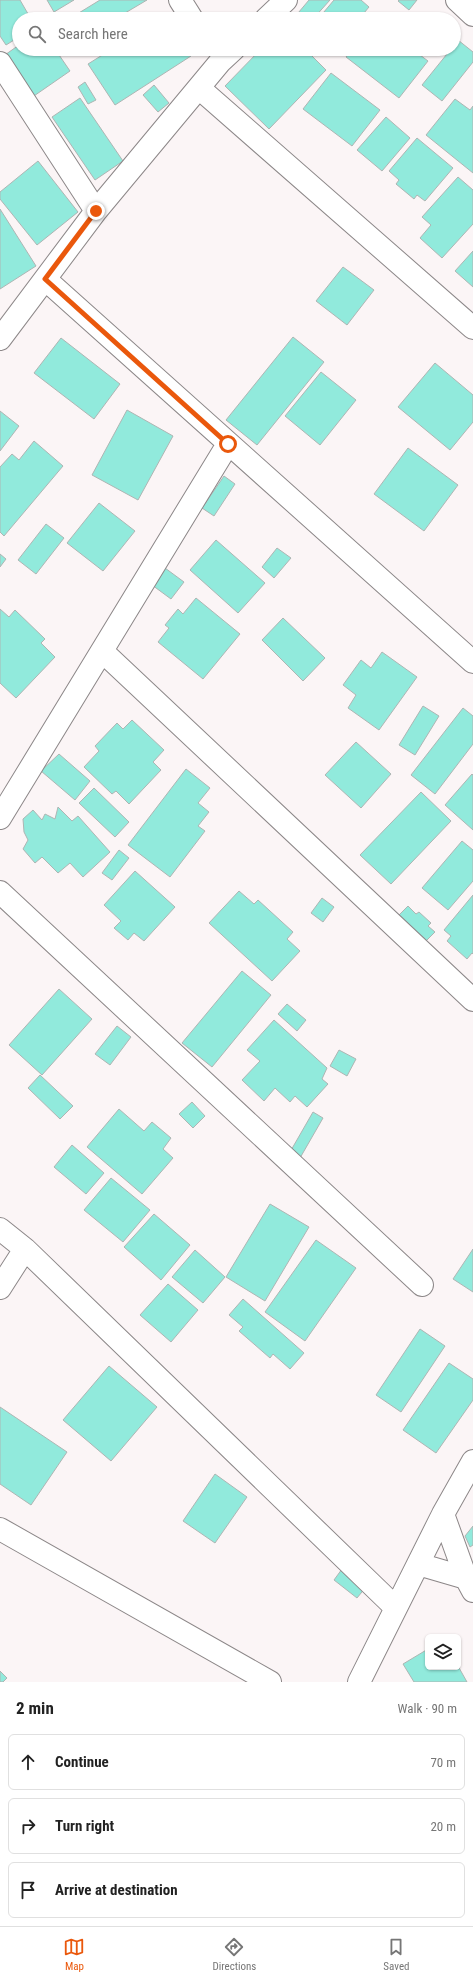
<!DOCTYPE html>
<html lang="en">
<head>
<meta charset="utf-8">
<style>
  :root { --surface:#fff; --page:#f6f6f6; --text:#222; --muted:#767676; --line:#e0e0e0; --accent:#ea580c }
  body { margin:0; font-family:"Roboto Condensed",sans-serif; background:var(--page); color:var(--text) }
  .controls { position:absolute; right:12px; bottom:12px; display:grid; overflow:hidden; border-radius:6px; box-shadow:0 1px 3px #0004 }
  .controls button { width:36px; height:36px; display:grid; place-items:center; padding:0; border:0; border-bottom:1px solid var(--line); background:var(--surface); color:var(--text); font:20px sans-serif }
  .stop { position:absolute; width:12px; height:12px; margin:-9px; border:3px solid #ea580c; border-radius:50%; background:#fff }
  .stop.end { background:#ea580c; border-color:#fff; box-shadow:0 1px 4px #0008 }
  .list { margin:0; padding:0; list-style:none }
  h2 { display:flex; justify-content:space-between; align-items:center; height:52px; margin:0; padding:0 16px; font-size:17px }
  h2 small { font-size:13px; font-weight:400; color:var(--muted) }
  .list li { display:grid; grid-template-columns:26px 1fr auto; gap:12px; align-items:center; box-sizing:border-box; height:56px; margin:0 8px 8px; padding:0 8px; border:1px solid var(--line); border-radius:6px }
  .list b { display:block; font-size:15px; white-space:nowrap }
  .list em { font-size:13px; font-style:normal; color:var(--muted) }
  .icon { flex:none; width:22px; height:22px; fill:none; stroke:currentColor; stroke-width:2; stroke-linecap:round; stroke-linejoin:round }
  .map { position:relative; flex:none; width:473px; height:1682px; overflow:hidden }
  .search { position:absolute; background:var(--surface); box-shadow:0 1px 3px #0004; left:12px; right:12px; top:12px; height:44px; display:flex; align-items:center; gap:10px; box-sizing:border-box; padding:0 14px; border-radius:22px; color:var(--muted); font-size:15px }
  .sheet { height:244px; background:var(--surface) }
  nav { display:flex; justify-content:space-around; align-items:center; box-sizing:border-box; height:56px; border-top:1px solid var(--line); background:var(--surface); font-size:11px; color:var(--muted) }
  nav a { display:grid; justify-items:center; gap:2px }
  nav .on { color:var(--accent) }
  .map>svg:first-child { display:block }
</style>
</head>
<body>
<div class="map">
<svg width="473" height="1682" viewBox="0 0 473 1682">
  <rect width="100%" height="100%" fill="#fbf5f6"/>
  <!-- building -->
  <path fill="#91eadc" stroke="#aeb5b3" d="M0 0H20L31 19H19V37L6 45 0 36Z
    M47 0H74L54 12Z
    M100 0H147L115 19H69Z
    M309 0H330L313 19H293Z
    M334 0H361L369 7 359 19H318Z
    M399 0H417L409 10 398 1Z
    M458 40 473 52V62L442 101 422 85 451 49H454V46Z
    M19 45V49H55L70 71 31 98 2 57Z
    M112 49H186L191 56 115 105 88 64Z
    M261 49H305L326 70 269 129 225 86Z
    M352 49H412L428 61 399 98 346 57Z
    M331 73 380 110 352 146 303 109Z
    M85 82 96 100 88 104 78 87Z
    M154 85 169 103 158 112 143 95Z
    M80 98 123 161 95 180 52 117Z
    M455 99 470 110 473 106V173L426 135Z
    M386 117 410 138 382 171 357 150Z
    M417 138 453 168 425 201 417 195 414 199 396 184 399 180 389 171Z
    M38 161 78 212 37 245 0 199V192Z
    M458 177 473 190V224L442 258 420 238 431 225 422 217Z
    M0 209 36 266 0 289Z
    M473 251V287L455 271Z
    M343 267 374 290 347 325 316 301Z
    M293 337 324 362 257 445 226 420Z
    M61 338 120 384 94 419 34 373Z
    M435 363 473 395V422L450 450 398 407Z
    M321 372 356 400 320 445 285 416Z
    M127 410 173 436 138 500 92 475Z
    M0 411 19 426 0 451Z
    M34 441 63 466 4 536 0 532V467L12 454 19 460Z
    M408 448 458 485 424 531 374 494Z
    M224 476 235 484 214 516 202 508Z
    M99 503 135 531 103 571 67 543Z
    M46 524 64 538 36 574 18 560Z
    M216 540 265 583 238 613 190 570Z
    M277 548 291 558 274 578 262 567Z
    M0 554 6 559 0 567Z
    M165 568 184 582 171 599 152 585Z
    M196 598 240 634 203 679 158 642 169 628 165 625 178 609 183 614Z
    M0 609 9 617 15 610 45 639 41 643 55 657 16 698 0 683Z
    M283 618 325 658 303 681 262 640Z
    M382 652 417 677 379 730 348 708 356 695 343 685 361 660 371 668Z
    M423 706 439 716 415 755 399 745Z
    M463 708 473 716V744L435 794 411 775Z
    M132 720 164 750 153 762 161 770 129 804 116 791 112 794 84 767 99 751 95 746 117 723 123 729Z
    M356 742 391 774 361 808 325 775Z
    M59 754 90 781 75 800 41 771Z
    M186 769 210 788 198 803 209 812 198 826 205 831 170 877 128 845Z
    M472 774 473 775V830L445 805Z
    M94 788 129 822 115 837 79 803Z
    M421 792 451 821 391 884 360 855Z
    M58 807 72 821 78 816 110 852 83 877 70 863 58 873 42 857 35 863 23 849 28 840 24 832 23 819 33 810 42 820 45 814 55 819Z
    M462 841 473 850V881L448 910 422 888Z
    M119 850 129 858 112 880 102 873Z
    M135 871 175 907 144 941 134 933 128 940 114 928 121 921 104 905Z
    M239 891 254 904 258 900 293 932 287 939 300 951 272 981 209 923Z
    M473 895V954L472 953 467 959 447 941 451 936 444 930Z
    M322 898 334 907 323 922 311 913Z
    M408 906 416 914 419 912 431 923 428 926 435 932 424 943 397 917Z
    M242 971 271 995 212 1067 182 1043Z
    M59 989 92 1019 42 1075 9 1045Z
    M287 1004 306 1020 297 1031 278 1014Z
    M274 1020 327 1068 322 1079 328 1084 307 1107 295 1096 290 1102 275 1088 264 1101 242 1080 260 1061 247 1050Z
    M117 1026 131 1037 110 1065 95 1054Z
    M339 1050 356 1059 347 1076 330 1066Z
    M40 1075 73 1106 60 1119 28 1088Z
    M192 1102 205 1116 193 1128 179 1114Z
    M119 1109 144 1131 152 1122 171 1138 163 1149 173 1158 142 1194 87 1147Z
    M313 1112 323 1118 300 1158 290 1152Z
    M72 1145 104 1173 86 1194 54 1167Z
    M111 1178 150 1210 123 1242 84 1210Z
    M270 1204 309 1227 265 1301 226 1277Z
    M154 1214 190 1245 161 1280 124 1247Z
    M316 1240 356 1268 305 1341 265 1312Z
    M473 1249V1292L453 1279Z
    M195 1250 225 1277 203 1303 172 1277Z
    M168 1284 198 1310 171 1342 140 1315Z
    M243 1299 304 1353 290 1369 273 1354 270 1358 239 1331 243 1327 229 1315Z
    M420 1329 445 1346 401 1412 376 1395Z
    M449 1363 473 1379V1400L436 1453 403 1430Z
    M109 1366 157 1407 111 1461 63 1420Z
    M0 1407 67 1452 31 1505 0 1484Z
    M215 1474 247 1497 215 1543 183 1521Z
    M473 1526V1545L470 1547 465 1536Z
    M342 1569 366 1587 357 1598 334 1580Z
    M428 1649V1667L458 1666 467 1682H414L403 1664Z
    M0 1671 7 1678 3 1682H0Z"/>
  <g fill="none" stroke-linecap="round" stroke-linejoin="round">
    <!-- minor casing -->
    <g stroke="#8c8788" stroke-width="24">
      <path id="minor" d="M180 0 192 19
        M457 0 473 15
        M266 19 286 0
        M0 63 96 211
        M199 88 473 328
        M45 279 473 662
        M0 339 96 211 220 62 234 49
        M102 651 473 1000
        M0 818 228 444
        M0 892 422 1285
        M0 1229 25 1249 0 1288
        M25 1249 396 1608
        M443 1514 466 1578 473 1591
        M0 1529 270 1682
        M418 1564 466 1578
        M359 1682 443 1514 473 1461"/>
    </g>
    <!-- minor -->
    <use href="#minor" stroke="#fff" stroke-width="22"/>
  </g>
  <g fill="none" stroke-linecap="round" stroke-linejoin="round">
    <!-- route -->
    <path stroke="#ea580c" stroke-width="5" d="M96 211 45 279 228 444"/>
  </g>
</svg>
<div class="controls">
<button><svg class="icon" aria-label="layers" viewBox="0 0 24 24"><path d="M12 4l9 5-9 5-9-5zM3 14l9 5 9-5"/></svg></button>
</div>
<div class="stop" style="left:228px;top:444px"></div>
<div class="stop end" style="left:96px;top:211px"></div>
<div class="search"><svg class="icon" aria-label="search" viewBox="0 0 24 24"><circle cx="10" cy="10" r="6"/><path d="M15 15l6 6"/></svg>Search here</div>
</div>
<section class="sheet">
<h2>2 min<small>Walk · 90 m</small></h2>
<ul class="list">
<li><svg class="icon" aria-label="ahead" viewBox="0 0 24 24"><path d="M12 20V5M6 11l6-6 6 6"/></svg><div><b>Continue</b></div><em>70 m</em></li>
<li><svg class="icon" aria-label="right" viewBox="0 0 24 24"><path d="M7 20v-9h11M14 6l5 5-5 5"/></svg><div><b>Turn right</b></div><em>20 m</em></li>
<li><svg class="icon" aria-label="arrive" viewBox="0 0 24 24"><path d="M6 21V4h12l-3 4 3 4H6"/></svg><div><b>Arrive at destination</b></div></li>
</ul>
</section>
<nav>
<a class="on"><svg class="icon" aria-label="map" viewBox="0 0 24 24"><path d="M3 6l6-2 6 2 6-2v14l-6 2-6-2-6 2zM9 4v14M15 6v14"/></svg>Map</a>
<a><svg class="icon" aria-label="directions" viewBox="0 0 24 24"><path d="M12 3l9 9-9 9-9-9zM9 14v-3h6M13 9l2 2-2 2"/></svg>Directions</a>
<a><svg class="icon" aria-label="saved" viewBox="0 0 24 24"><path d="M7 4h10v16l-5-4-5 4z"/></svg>Saved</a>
</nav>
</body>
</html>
